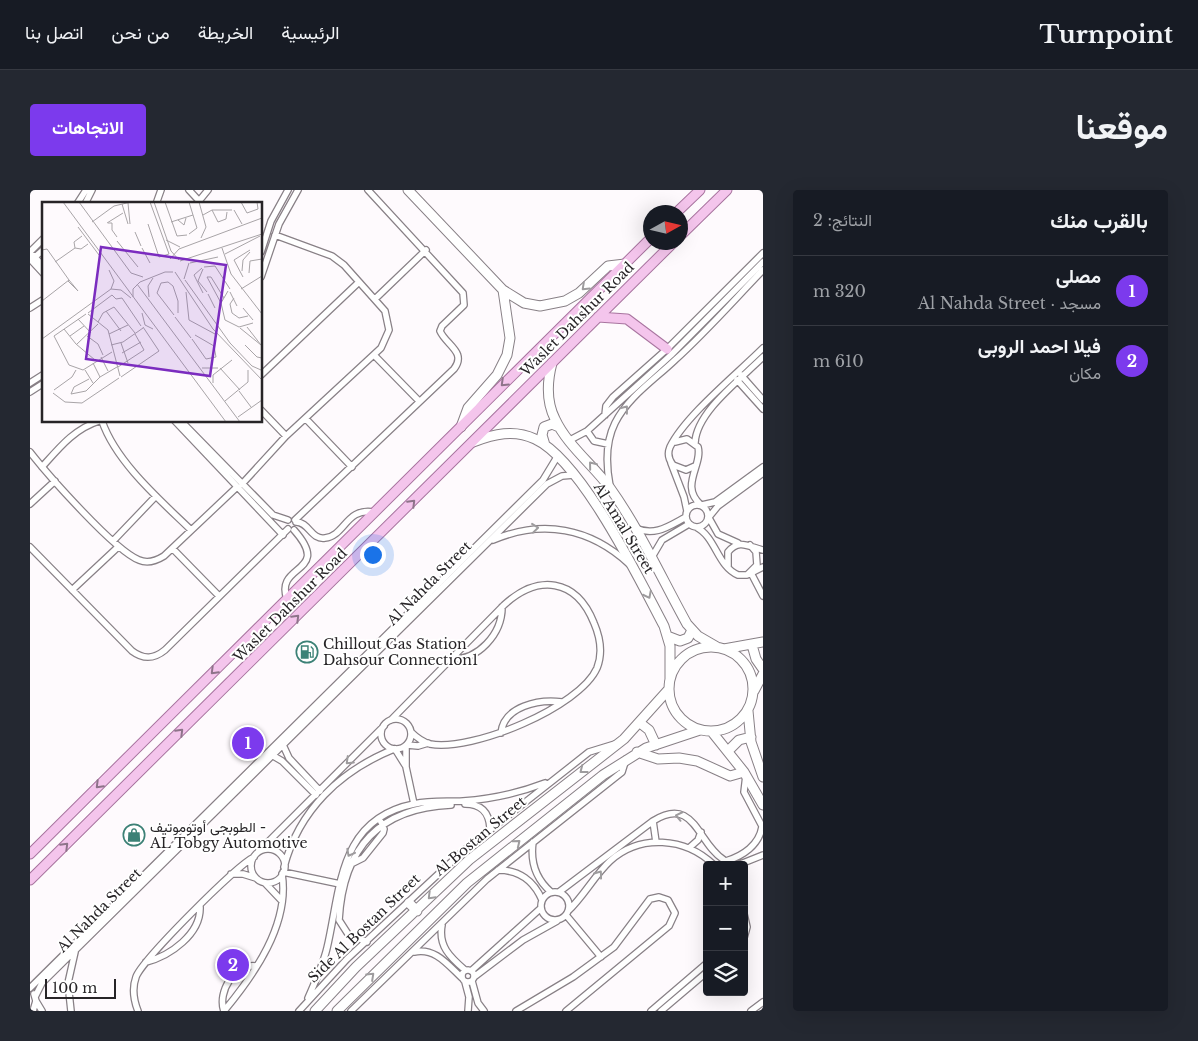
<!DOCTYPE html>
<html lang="ar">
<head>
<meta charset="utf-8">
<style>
  :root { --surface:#171b24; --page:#242831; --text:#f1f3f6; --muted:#9ea1a6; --line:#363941; --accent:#7c3aed }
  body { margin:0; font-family:"Libre Baskerville",Vazirmatn,serif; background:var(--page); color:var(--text); direction:rtl }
  .controls { position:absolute; right:15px; bottom:15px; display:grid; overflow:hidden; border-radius:5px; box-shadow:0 5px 20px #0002 }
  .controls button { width:45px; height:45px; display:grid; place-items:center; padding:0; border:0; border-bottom:1px solid var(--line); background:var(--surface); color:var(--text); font:25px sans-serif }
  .compass { position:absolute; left:613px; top:15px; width:45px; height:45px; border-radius:50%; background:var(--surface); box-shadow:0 5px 20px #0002; rotate:82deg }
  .scale { position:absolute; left:15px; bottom:12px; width:71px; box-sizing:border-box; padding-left:5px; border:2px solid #272427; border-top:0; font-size:14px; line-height:18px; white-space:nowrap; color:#272427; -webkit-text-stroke:4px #fff; paint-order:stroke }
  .you { position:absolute; left:342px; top:364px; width:18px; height:18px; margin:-12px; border:4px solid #fff; border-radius:50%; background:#1a73e8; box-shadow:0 0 0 8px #1a73e833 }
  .badge { display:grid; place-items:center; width:32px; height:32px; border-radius:50%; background:var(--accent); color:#fff; font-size:16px; font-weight:700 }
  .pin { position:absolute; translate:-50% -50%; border:2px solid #fff; box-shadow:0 1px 5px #0006 }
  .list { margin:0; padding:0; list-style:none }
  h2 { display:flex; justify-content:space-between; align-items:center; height:65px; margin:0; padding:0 20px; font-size:21px }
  h2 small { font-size:16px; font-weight:400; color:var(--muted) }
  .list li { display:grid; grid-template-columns:32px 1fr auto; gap:15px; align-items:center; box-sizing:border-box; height:70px; padding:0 20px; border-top:1px solid var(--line) }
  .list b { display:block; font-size:19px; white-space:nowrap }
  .list p { margin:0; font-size:16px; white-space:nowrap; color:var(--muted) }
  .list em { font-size:16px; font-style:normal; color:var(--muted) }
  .icon { flex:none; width:28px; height:28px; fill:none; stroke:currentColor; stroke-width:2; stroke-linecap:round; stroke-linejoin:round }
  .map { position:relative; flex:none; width:733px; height:821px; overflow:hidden; direction:ltr; border-radius:5px }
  header { display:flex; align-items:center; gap:30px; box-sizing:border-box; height:70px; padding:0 25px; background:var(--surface); border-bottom:1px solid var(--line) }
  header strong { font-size:24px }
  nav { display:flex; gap:28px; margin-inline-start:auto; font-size:18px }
  .intro { display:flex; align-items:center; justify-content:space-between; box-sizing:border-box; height:120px; padding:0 30px }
  h1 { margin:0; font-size:35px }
  .button { padding:12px 22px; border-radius:5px; background:var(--accent); color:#fff; font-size:18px; font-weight:700 }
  main { display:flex; gap:30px; padding:0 30px }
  aside { flex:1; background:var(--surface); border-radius:5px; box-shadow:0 5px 20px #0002 }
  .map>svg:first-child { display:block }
</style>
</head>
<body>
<header>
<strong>Turnpoint</strong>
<nav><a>الرئيسية</a><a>الخريطة</a><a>من نحن</a><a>اتصل بنا</a></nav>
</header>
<div class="intro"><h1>موقعنا</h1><a class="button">الاتجاهات</a></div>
<main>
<aside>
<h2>بالقرب منك<small>النتائج: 2</small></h2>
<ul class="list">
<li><span class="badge">1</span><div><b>مصلى</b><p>مسجد · Al Nahda Street</p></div><em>320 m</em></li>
<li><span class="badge">2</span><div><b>فيلا احمد الروبى</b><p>مكان</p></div><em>610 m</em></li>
</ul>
</aside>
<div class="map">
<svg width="733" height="821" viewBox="0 0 733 821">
  <rect width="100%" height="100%" fill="#fefafd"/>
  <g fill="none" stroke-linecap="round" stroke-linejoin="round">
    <!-- street casing -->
    <g stroke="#888086" stroke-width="8">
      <path id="street" d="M159 0 172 14
        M169 11 178 0
        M47 14 56 0
        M55 14 62 0
        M126 14 131 0
        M0 62 14 77
        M0 62 14 48
        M231 62 241 31 258 0
        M5 67 14 59
        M0 69 14 84
        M231 87 249 34 268 0
        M345 109 396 60
        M0 118 14 109
        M344 165 389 211
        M231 185 329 92
        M711 185 733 210
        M707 190 733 219
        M0 193 14 184
        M0 202 14 193
        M231 220 256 246
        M575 225 576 216 583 207 637 159 733 63
        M276 229 322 277
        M72 231C86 272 130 310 161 340
        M145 231 253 345
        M151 231 243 325 258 330
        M557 241 564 251 578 254
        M540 250 557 241 641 165 733 72
        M645 252 657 249 668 257C673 275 649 296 671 315
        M665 253C666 222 711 189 733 167
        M0 262C18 285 85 361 109 370 118 374 126 371 134 366L207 297
        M641 273 654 307 657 321
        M665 276 656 280 643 275C639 270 637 264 640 257 655 226 707 184 733 158
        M12 277C29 258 44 239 69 231
        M212 294 256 246 351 158 359 140 355 121 314 75 302 66 245 45
        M580 296C576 275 575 253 585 233 598 207 624 190 645 170 676 142 704 110 733 80
        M0 314 25 291
        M656 326a11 11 0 1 1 22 0a11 11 0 1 1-22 0Z
        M672 315 685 312 733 277
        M679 327 688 316 733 283
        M679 328 688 344 708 353
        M265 330 424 179C437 162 416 155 410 141L412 136 434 115 433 103 338 0
        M266 332C279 332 281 350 295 348 315 346 316 317 344 322
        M666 337C686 347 687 376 708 385H717L727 375 726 362 720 355
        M605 338C625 347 639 336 656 327
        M463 350C513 329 560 338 599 374
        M83 351 126 306
        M0 357 102 461C114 470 124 469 135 460L258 339
        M143 359 189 406
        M622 367 632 350 659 334
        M698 376V362C709 348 719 357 733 360
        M733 377 721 383 733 406
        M42 400 88 357
        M257 409C244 373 303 384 264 340
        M420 469C448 471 472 444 472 417
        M351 544a15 15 0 1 1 30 0a15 15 0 1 1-30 0Z
        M361 530 474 415C508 384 546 388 564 433 570 447 573 463 567 478 550 517 442 562 400 554 393 552 387 548 381 542
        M471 543C474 516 509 509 532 512
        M253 555 259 568 290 601
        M377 555 388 556 398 553
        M376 556V577L384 614
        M365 559 375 575
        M240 564 252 571 286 605
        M716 585 714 602 733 638
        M435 614C451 614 459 622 460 638
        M623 631 626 652
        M503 652C500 673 506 689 521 702
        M659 658 668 650 671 642
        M221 676a17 17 0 1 1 34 0a17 17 0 1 1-34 0Z
        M228 662 354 536
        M696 671C713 666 729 655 732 637
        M323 673 333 668 353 643 354 639 351 632
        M708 675 733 665
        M254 677C269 620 310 581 364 559
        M468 680C489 680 504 691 512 710
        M253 682 310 694
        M201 684H213L226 688
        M235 693 252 711
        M511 716a14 14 0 1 1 28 0a14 14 0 1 1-28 0Z
        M529 702 623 631C665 605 667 653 694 670
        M538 721C554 706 564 686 580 671 610 644 655 647 684 675
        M714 724 717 737 714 748
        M536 725 571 767
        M412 735C408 756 420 767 435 780
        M337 752 318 744 309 730C313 658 349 618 421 615
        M384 762C405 757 418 775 432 788
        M116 772C140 766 171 744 170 717
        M432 786a6 6 0 1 1 12 0a6 6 0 1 1-12 0Z
        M441 781 511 718
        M444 787 493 750 527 731
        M442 791 448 813 454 821
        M435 792 439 807 438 821
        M0 798 513 290 527 267
        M5 807 12 793 517 294 532 286 544 285
        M278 808C285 792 293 775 297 758 311 699 308 629 384 614 401 610 417 612 433 611 461 609 489 603 515 593
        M6 811 12 821
        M3 821 6 811 4 804
        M41 821 38 793 45 762
        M108 821C104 811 102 798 106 787 112 770 206 676 224 667
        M194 821C224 785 260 734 252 684
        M194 821C187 802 205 773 226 776
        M269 821 317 769 432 662 559 562 585 554
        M321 821 457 689 592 582 596 569
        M486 821 543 787 584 757 620 709 629 707 638 710 645 723 639 736 536 821
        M621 821 677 773
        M631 821 677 782
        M721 821 733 812"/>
    </g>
    <!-- secondary casing -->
    <g stroke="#888086" stroke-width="11">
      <path id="secondary" d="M378 0 473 100 494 113 510 116 535 111 549 103 578 76 595 74
        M522 173C517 192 516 211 525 229 537 255 563 275 580 298 610 340 632 389 657 434L668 446 687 457
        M431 237 438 218 467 185 477 165 480 148 473 100
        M443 252C464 244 484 239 505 249 552 271 609 389 634 436L640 456V489
        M515 255 512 245 514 237 522 234 529 237
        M637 446 650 451 658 448 662 440
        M722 455 726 469 733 479
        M639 499a42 42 0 1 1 84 0a42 42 0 1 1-84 0Z
        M694 459 733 452
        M724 501 733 484
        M718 521 721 552 733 587
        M610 533 619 540 626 555
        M682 542 714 582 733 615
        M698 561 709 550 721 547
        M607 562 628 569 649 568 667 571 700 586 714 582
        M379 713 387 721
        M285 821 326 777 439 670 594 549 639 499
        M307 821 437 693 573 585 616 558 670 540"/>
    </g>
    <!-- primary casing -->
    <g stroke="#a8749f" stroke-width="11">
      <path id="primary" d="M647 22 670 0
        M650 46 697 0
        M568 127 597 129 637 159
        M0 664 620 49
        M0 690 644 52"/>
    </g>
    <!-- street -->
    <use href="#street" stroke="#fff" stroke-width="5.5"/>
    <!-- secondary -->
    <use href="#secondary" stroke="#fff" stroke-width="9"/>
    <!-- primary -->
    <use href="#primary" stroke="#f4c5ec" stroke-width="9"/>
  </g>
  <!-- one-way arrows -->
  <defs><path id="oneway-chevron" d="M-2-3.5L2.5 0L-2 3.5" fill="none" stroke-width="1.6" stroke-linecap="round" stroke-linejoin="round" transform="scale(1.25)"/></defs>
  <g stroke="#9e9c9e">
    <use href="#oneway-chevron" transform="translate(555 97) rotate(137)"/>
    <use href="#oneway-chevron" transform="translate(595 219) rotate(-52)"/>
    <use href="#oneway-chevron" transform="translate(562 275) rotate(-129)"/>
    <use href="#oneway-chevron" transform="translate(505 338) rotate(-6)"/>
    <use href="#oneway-chevron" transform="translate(618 405) rotate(63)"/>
    <use href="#oneway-chevron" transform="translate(319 571) rotate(136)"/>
    <use href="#oneway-chevron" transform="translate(553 580) rotate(142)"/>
    <use href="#oneway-chevron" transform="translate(649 626) rotate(-168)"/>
    <use href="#oneway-chevron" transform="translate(487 653) rotate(-39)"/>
    <use href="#oneway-chevron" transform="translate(320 663) rotate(118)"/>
    <use href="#oneway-chevron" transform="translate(569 684) rotate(-54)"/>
    <use href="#oneway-chevron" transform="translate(401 706) rotate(135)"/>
    <use href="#oneway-chevron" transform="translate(341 786) rotate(-43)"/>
  </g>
  <g stroke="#8e748a">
    <use href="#oneway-chevron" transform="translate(474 193) rotate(136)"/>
    <use href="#oneway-chevron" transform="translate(382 313) rotate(-45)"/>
    <use href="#oneway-chevron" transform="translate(266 428) rotate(-45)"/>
    <use href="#oneway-chevron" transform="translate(184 481) rotate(135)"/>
    <use href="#oneway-chevron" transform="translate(150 542) rotate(-45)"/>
    <use href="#oneway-chevron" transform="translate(69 595) rotate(135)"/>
    <use href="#oneway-chevron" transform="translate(35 656) rotate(-45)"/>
  </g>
  <!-- icons -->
  <defs>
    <g id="fuel-ring" transform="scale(1.125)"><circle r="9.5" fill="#fff" stroke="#3c8176" stroke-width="1.5"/><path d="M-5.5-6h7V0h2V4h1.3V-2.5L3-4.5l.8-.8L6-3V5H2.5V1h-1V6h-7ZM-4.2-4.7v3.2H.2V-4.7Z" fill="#3c8176"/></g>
    <g id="shop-ring" transform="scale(1.125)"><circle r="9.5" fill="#fff" stroke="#3c8176" stroke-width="1.5"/><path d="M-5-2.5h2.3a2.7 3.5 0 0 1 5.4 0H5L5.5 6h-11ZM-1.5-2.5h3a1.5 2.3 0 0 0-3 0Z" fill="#3c8176"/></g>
  </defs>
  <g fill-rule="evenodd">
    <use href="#fuel-ring" x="277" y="462"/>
    <use href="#shop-ring" x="104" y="645"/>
  </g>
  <g text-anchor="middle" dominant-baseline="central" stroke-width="4" stroke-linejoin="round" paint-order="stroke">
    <!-- street labels -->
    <g font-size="14" fill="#272427" stroke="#fff">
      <text transform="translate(547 129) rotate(-45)">Waslet Dahshur Road</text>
      <text transform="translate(594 338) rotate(59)">Al Amal Street</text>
      <text transform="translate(399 393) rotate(-45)">Al Nahda Street</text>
      <text transform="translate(260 415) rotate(-45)">Waslet Dahshur Road</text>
      <text transform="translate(450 646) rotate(-40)">Al Bostan Street</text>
      <text transform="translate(69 720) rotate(-45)">Al Nahda Street</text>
      <text transform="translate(334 738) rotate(-44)">Side Al Bostan Street</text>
    </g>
    <!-- poi labels -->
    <g font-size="14" fill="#272427" stroke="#fff" text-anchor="start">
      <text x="293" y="454">Chillout Gas Station<tspan x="293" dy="16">Dahsour Connection1</tspan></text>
      <text x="120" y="637">الطوبجى أوتوموتيف -<tspan x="120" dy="16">AL Tobgy Automotive</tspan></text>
    </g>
  </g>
  <!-- overview -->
  <g transform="translate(12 12)">
    <rect width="220" height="220" fill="#fefafd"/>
    <path fill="none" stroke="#a8a4a7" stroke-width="1" d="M21 0 184 220M37 0 89 71 101 75M112 0 129 49 137 58M123 0 135 34 145 33M147 0 155 26 147 32M157 0 164 25 159 36M199 0 205 11 216 7 215 0M86 1 88 22M80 2 86 22M170 8 176 20 184 17 185 10M192 8 200 22M161 13 170 8H190M136 18 142 23 144 16M50 20 72 4 89 0M129 20 151 13M65 21 81 11M66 21H70V28L75 35M106 22 117 55 127 52 108 0M36 25 57 53M93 30 99 44M40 34 32 40 33 46 39 47 46 42M124 38 138 45M75 39 96 65M100 46 108 61M180 46 189 72 220 112M0 48 5 47 27 78 0 99M183 52 218 34M128 57 137 47 220 16M138 59 220 32M13 60 33 46M148 61 176 55M162 65 173 64 188 87M160 66 152 73 161 91M161 67 156 79 165 90M200 69 201 58 208 50M133 70 171 127 220 178M207 71 208 59 220 57M201 75 192 58 208 48M142 77 147 61M143 78 188 141 210 164 219 168M26 79 36 89 27 78M95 82 198 220M69 87 79 88 89 96M199 87 220 74M186 89 179 101 183 118 197 125 211 121M144 90 147 118 173 132M188 90 195 104M166 92 173 106M91 95V87L98 80 123 70H131M107 95 106 84 111 76M192 96 188 102 190 111 197 116 206 114M179 101 165 75H169L182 96M201 106 211 118M64 109 79 129M46 111 70 93 74 97 80 96 99 124M100 111 103 123 111 127M44 112 12 134 27 163 41 168 70 150M46 112 66 128 78 174M132 113 115 91 119 81 126 80 131 84 136 99V111M133 115 149 136M36 117 49 131M56 120 61 111 72 105 93 131M198 126 219 143 205 125M22 127 34 142 53 158M67 132 86 123M28 134 42 124M45 134 56 142 61 153M0 137 69 87 72 79 67 68M150 137 164 157 174 155 172 144 153 133M79 141 86 161M35 142 56 122M69 143 81 140 101 126M203 143 215 155 220 156M80 151 99 140M59 155 66 169M51 161 58 175M76 165 102 148 93 132M160 166H176M178 166 198 188M43 168 51 181M79 175 117 149 101 125M47 177 32 185 29 192 44 189 58 175 75 165M171 181V173L190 158M12 188 30 175 34 168M197 189 209 205M11 191 23 200 40 201 77 176M183 199 206 180V168M196 215 220 198"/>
    <path fill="#7b2cbf" fill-opacity="0.15" stroke="#7b2cbf" stroke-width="2.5" d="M59 45 184 63 168 174 44 157Z"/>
    <rect width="220" height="220" fill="none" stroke="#272427" stroke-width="2.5"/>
  </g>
</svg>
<div class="controls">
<button>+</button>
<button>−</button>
<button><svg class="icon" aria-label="layers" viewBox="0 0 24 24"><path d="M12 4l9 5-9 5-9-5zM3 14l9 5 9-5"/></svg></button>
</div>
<svg class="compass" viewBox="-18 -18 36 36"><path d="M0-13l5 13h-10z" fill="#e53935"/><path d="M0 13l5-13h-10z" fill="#9ea1a6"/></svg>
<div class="scale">100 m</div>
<div class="you"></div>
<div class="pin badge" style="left:218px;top:553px">1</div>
<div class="pin badge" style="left:203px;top:775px">2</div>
</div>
</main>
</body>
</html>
